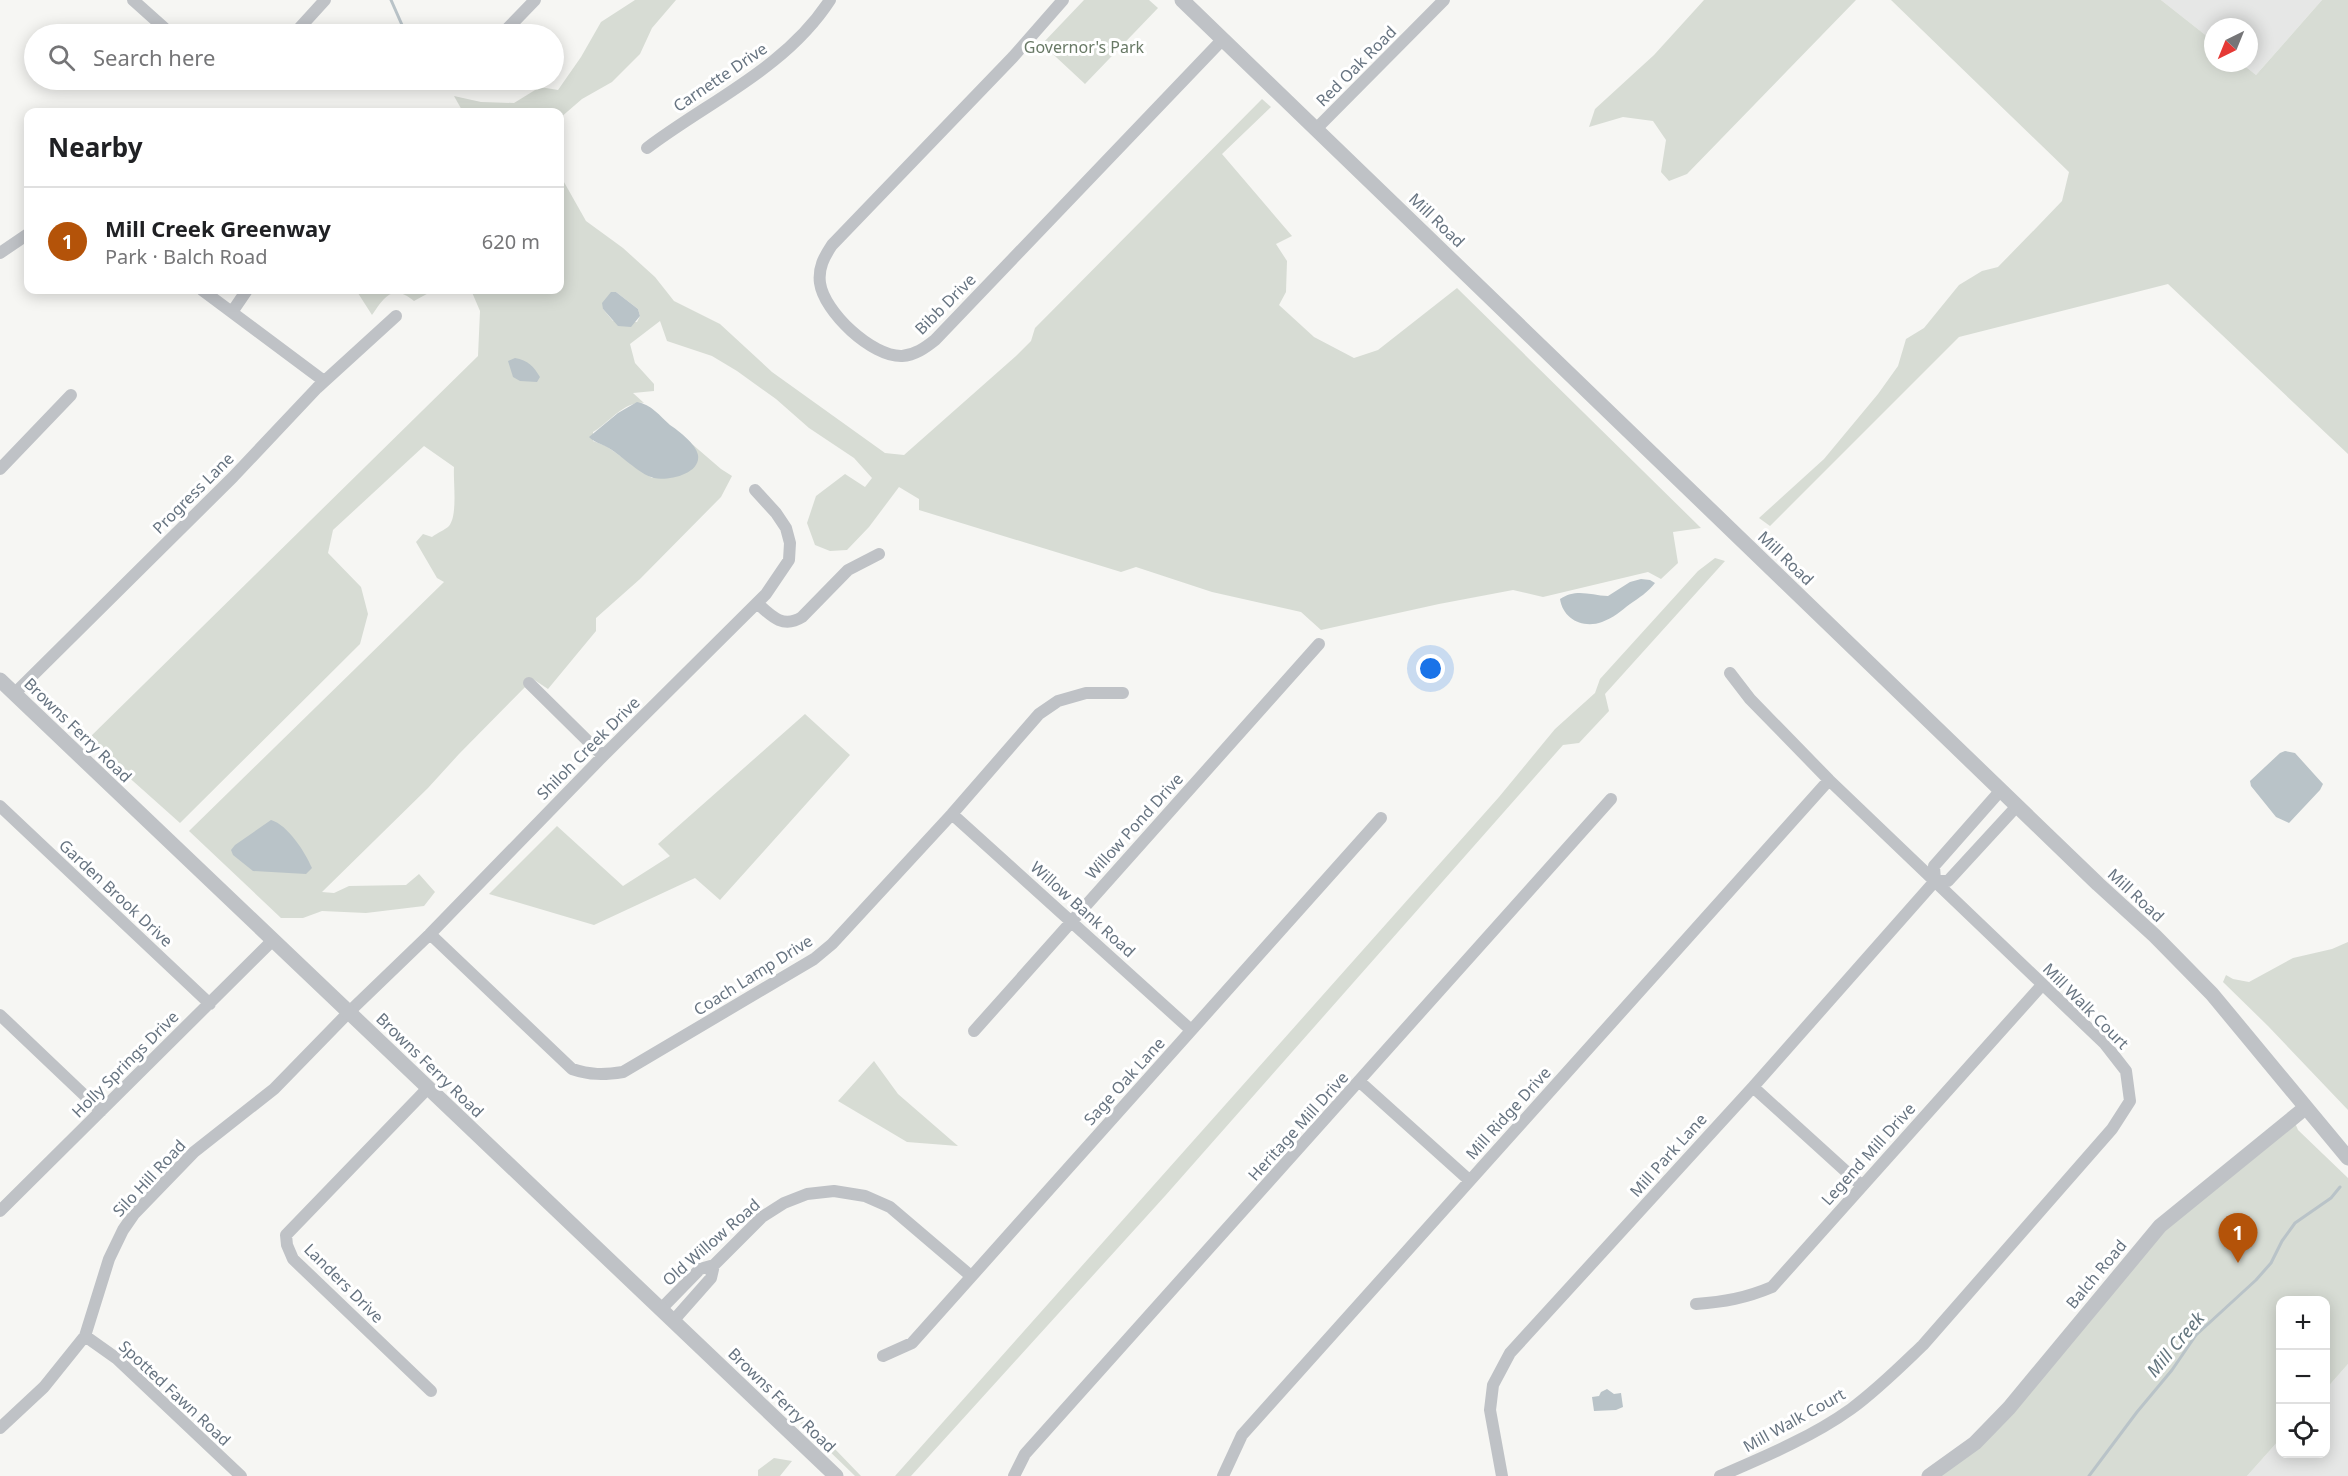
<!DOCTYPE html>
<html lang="en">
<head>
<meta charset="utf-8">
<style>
  :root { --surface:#fff; --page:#f6f6f6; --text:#202124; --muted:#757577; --line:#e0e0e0; --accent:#b45309 }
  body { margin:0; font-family:"Noto Sans",sans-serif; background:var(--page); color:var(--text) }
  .controls { position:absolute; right:18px; bottom:18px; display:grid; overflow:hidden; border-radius:12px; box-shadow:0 3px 15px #0003 }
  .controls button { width:54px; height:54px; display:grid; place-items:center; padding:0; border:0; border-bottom:2px solid var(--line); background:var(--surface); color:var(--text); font:30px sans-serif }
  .compass { position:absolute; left:2204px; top:18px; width:54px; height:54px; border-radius:50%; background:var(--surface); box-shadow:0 3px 15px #0003; rotate:223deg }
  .you { position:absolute; left:1431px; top:669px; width:21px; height:21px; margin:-15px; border:4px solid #fff; border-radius:50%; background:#1a73e8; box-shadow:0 0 0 9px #1a73e833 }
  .badge { display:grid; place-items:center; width:39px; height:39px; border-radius:50%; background:var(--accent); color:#fff; font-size:20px; font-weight:700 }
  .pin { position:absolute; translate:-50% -50px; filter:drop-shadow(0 2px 3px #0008) }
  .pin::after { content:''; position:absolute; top:32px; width:21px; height:18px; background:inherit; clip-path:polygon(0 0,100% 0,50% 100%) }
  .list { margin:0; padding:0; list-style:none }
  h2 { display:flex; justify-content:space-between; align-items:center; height:78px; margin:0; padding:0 24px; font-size:26px }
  h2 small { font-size:20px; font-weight:400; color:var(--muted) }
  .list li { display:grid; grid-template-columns:39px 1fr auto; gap:18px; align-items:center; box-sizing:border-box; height:108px; padding:0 24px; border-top:2px solid var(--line) }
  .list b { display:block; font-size:22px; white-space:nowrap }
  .list p { margin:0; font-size:20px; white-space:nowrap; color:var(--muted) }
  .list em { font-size:20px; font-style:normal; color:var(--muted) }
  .icon { flex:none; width:33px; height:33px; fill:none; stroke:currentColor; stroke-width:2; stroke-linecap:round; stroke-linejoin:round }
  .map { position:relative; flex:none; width:2348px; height:1476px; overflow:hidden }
  .search { position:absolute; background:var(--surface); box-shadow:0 3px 15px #0003; left:24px; top:24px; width:540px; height:66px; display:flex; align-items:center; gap:15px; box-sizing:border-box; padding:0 21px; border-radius:33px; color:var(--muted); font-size:22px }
  .panel { position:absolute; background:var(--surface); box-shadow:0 3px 15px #0003; left:24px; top:108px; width:540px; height:186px; border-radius:12px }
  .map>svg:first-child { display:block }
</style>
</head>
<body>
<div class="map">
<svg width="2348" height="1476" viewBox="0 0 2348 1476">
  <rect width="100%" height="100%" fill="#f6f6f3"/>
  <!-- built -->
  <path fill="#e6e7e6" d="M2161 0H2322L2256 75 2241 63H2249V27H2213V41Z
    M2348 1364V1476H2247L2280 1439V1454H2326V1389Z"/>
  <!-- green -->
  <path fill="#d7dcd4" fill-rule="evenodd" d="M635 0H676L652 28 640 54 612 82 582 99 560 118V112H463L454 96 481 102 514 103 540 87 558 90 581 57 601 22Z
    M1084 0H1149L1158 8 1085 84 1042 44Z
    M1704 0H1856L1687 174 1669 181 1661 172 1666 140 1653 121 1623 117 1589 127 1595 109 1654 55Z
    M1891 0H2161L2213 41V63H2241L2256 75 2322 0H2348V454L2168 284 1959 337 1770 526 1759 518 1824 459 1878 394 1898 366 1906 339 1924 328 1959 285 1982 271 1998 267 2038 226 2062 201 2069 172Z
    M1262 99 1271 107 1222 154 1292 236 1276 244 1287 261 1286 292 1279 305 1314 337 1354 358 1378 350 1457 288 1701 528 1673 532 1678 563 1661 579 1648 572 1543 597 1513 590 1439 604 1321 630 1301 612 1212 592 1136 567 1121 572 919 510V499L899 487 869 527 847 550 830 551 815 545 807 523 816 496 845 474 865 487 872 478 854 458 809 428 776 399 737 371 712 356 667 341 660 321 630 344 635 363 654 384V391L633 393 644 403C624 401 609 423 593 432V441L606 446 652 478 697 454 685 438 721 469 732 476 721 497 640 579 596 618V631L548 689 533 679 459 754 428 788 322 892 334 893 349 886 406 885 419 874 435 892 424 906 366 913 322 911 303 918H281L189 831 444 582 437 578 416 542 423 534 432 537C437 533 445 530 449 526 458 515 453 482 454 467L424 446 333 530 328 553 361 587 368 614 360 644 180 823 87 740 478 356 480 311 471 290H560V175L586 221 623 248 655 277 674 301 720 324 772 372 885 453 904 455 1016 356 1031 341 1035 328ZM616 292 638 309 640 316 637 322 613 321 603 309Z
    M356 290H434L414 301C392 283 384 298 372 315Z
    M1715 558 1725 561 1605 694 1609 711 1579 743 1563 745 1165 1196 911 1476H895L1499 797 1555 729 1595 693 1600 679 1698 571Z
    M805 714 850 755 720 900 695 878 594 925 489 894 557 826 623 886 670 856 658 844Z
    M2348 942V1110L2268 1026 2223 982 2226 975 2233 979 2249 982 2293 958 2332 949Z
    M874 1061 898 1094 958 1146 907 1142 838 1101Z
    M2293 1118 2298 1130 2348 1178V1364L2326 1389V1300H2280V1439L2247 1476H1929L1975 1443 2160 1226Z
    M787 1410 804 1417 861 1476H855Z
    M774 1458 792 1461 780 1476H758V1470Z"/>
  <!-- water -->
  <path fill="#b9c3c8" d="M611 292H616L638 309 640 316 631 327 618 326 603 309 602 303Z
    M515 358C528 360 534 367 540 377L537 382 520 381 513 377 508 361Z
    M637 402C651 404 660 416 670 425 679 431 696 444 698 455 701 474 668 481 654 478 638 474 620 453 605 446 599 443 594 442 589 437L618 413Z
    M1641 579 1650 580 1655 583C1648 592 1639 598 1630 604 1621 611 1613 618 1602 622 1583 629 1563 619 1560 599 1576 588 1590 595 1608 596L1630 582Z
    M2285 751 2295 753 2323 784 2320 790 2289 823 2276 817 2251 786 2250 781 2280 753Z
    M271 820C288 825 305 852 312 868L306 874 253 871 233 855 231 850 235 845Z
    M1607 1389 1614 1394 1621 1393 1623 1407 1616 1410 1594 1411 1592 1397 1599 1396 1601 1392Z"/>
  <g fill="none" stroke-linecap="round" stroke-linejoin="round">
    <!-- stream -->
    <path stroke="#b9c3c8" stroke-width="3" d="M391 0 406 34
      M426 80 429 86
      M2089 1476 2137 1412 2172 1370 2196 1335 2256 1280 2271 1263 2282 1241 2295 1223 2331 1198 2340 1187"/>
    <!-- minor -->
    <path stroke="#bfc2c6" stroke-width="12" d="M133 0 171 34
      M1063 0 1013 57 832 245C824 257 818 268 820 283 824 312 872 357 902 356 915 355 925 348 935 340L1223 39
      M505 31 535 0
      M294 34 325 0
      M223 80 228 82 245 80
      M1316 129 1444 0
      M647 148C709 101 786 68 830 0
      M0 253 28 234
      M202 290 324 381
      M232 312 247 290
      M0 469 71 395
      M757 603C771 616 783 629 802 617L848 570 879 554
      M529 683 603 756
      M14 694 233 477 317 388 396 316
      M0 806 210 1004
      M952 814 1191 1030
      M1935 881H1948L2017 806
      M430 934 572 1069C590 1075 604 1075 623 1072L814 959 832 944 952 814 1039 714 1058 701 1086 693H1123
      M0 1015 101 1111
      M974 1031 1319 644
      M1360 1082 1469 1180
      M1753 1087 1861 1185
      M428 1088 286 1235 287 1245 293 1259 431 1391
      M0 1211 273 940
      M1696 1304C1724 1302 1746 1298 1772 1287L2042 985
      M661 1309 700 1269 714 1265 762 1217 784 1203 807 1194 834 1191 865 1196 890 1207 971 1276
      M673 1321 711 1278 714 1265
      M85 1336 116 1358 241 1476
      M883 1356 912 1343 1381 818
      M0 1428 44 1387 85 1336 109 1259 123 1230 134 1214 194 1152 274 1089 349 1012 430 934 603 756 766 594 789 560 790 543 786 528 776 513 755 490
      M1014 1476 1025 1454 1611 799
      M1223 1476 1242 1435 1829 780
      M1502 1476 1490 1410 1493 1385 1510 1353 1753 1087 1935 881 1934 866 2001 790
      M1720 1476C1764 1457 1812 1437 1851 1409 1877 1390 1900 1367 1923 1345L2112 1129 2130 1101 2126 1071 2105 1044 1829 780 1750 699 1730 673"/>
    <!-- tertiary -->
    <path stroke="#bfc2c6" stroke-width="15" d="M1182 0 2098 884 2155 936 2212 994 2348 1158
      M0 680 836 1476
      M1929 1476 1975 1443 2009 1408 2160 1226 2305 1108"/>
  </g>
  <g text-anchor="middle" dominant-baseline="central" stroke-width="6" stroke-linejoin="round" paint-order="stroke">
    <!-- park labels -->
    <g font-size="16" fill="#687965" stroke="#fff">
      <text x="1084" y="47">Governor's Park</text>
    </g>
    <!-- street labels -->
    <g font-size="16" fill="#677481" stroke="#fff">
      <text transform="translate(1356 66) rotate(-45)">Red Oak Road</text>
      <text transform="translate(720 77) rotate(-34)">Carnette Drive</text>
      <text transform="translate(1437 220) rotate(44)">Mill Road</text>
      <text transform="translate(945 304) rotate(-45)">Bibb Drive</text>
      <text transform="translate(193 493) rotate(-45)">Progress Lane</text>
      <text transform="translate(1786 558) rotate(44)">Mill Road</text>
      <text transform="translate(78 730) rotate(44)">Browns Ferry Road</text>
      <text transform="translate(588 748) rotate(-45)">Shiloh Creek Drive</text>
      <text transform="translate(1134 826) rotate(-48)">Willow Pond Drive</text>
      <text transform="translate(116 893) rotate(43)">Garden Brook Drive</text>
      <text transform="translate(2136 895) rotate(43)">Mill Road</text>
      <text transform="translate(1083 909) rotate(42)">Willow Bank Road</text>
      <text transform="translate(753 975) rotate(-32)">Coach Lamp Drive</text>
      <text transform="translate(2086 1006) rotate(45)">Mill Walk Court</text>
      <text transform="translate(125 1064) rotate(-45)">Holly Springs Drive</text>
      <text transform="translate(430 1065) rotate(44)">Browns Ferry Road</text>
      <text transform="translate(1124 1081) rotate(-48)">Sage Oak Lane</text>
      <text transform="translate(1508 1113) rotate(-48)">Mill Ridge Drive</text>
      <text transform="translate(1298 1126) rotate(-48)">Heritage Mill Drive</text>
      <text transform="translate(1868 1154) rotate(-48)">Legend Mill Drive</text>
      <text transform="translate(1668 1155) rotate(-48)">Mill Park Lane</text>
      <text transform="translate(149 1178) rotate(-47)">Silo Hill Road</text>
      <text transform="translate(711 1242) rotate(-41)">Old Willow Road</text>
      <text transform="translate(2096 1274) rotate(-50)">Balch Road</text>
      <text transform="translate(344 1283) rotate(45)">Landers Drive</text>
      <text transform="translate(175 1393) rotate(43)">Spotted Fawn Road</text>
      <text transform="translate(782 1400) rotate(44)">Browns Ferry Road</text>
      <text transform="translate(1794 1420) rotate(-29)">Mill Walk Court</text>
    </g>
    <!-- water labels -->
    <g font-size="18" font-style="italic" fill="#63757e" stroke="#fff">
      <text transform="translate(2175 1344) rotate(-50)">Mill Creek</text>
    </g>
  </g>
</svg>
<div class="controls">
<button>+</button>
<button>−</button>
<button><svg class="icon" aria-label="locate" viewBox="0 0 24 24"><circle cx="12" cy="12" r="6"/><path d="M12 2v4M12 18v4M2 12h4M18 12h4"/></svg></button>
</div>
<svg class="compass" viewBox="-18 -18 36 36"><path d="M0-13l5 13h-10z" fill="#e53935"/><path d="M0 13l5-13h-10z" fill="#757577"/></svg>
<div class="you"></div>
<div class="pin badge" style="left:2238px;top:1263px">1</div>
<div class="search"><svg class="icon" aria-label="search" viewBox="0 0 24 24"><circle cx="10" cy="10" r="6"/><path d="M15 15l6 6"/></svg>Search here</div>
<section class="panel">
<h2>Nearby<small></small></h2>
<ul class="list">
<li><span class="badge">1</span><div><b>Mill Creek Greenway</b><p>Park · Balch Road</p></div><em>620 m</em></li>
</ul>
</section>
</div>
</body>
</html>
